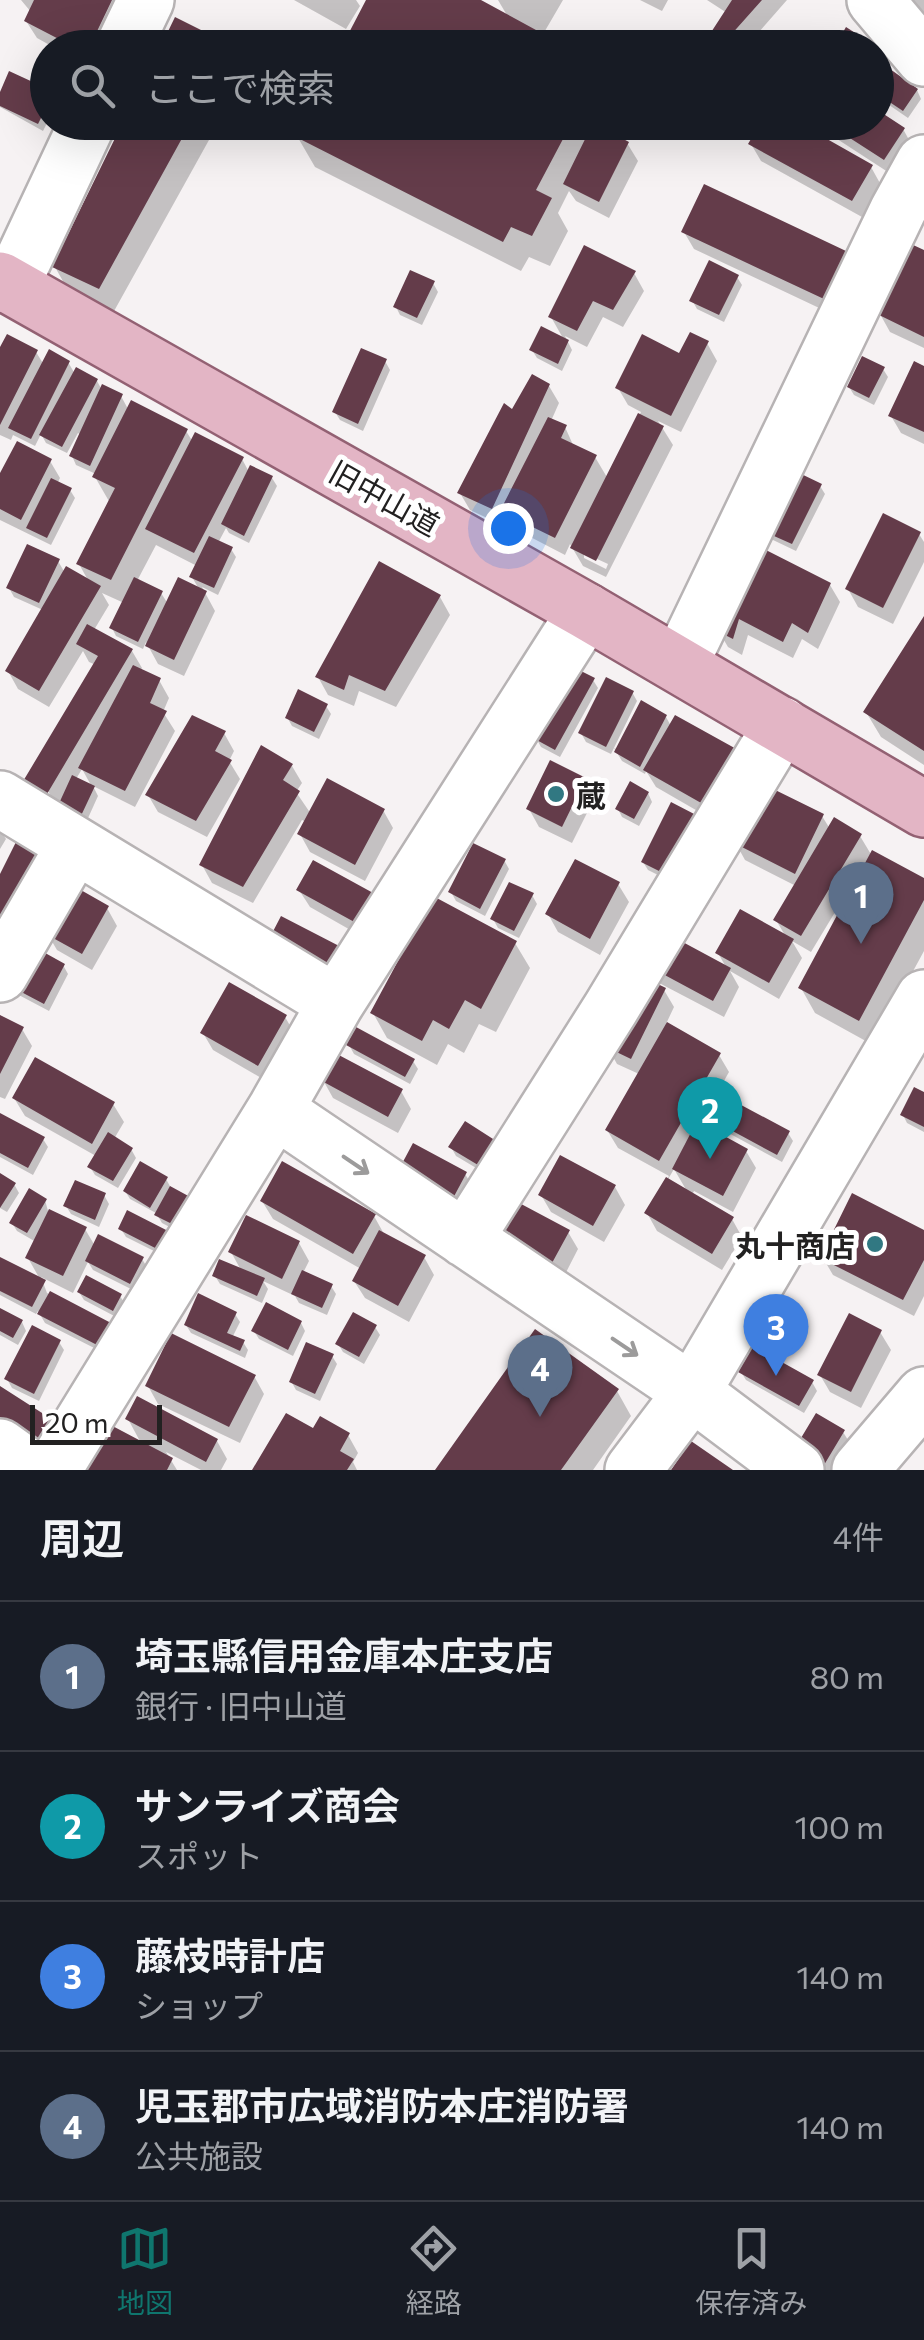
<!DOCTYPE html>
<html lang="ja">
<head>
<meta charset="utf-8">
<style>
  :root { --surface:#171b24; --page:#242831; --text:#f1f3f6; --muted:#9ea1a6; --line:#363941; --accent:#0f766e }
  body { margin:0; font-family:Commissioner,"Noto Sans JP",sans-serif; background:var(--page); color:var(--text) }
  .scale { position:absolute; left:30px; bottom:25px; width:132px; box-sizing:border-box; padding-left:10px; border:5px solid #222121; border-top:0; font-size:28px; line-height:35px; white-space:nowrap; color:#222121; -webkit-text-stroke:8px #fff; paint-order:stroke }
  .you { position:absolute; left:508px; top:528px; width:35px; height:35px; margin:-25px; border:8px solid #fff; border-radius:50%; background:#1a73e8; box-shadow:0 0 0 15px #1a73e833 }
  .badge { display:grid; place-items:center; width:65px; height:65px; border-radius:50%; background:var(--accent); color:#fff; font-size:32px; font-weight:700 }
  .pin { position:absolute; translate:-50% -82px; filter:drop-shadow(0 2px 5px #0008) }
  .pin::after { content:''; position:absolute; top:52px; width:35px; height:30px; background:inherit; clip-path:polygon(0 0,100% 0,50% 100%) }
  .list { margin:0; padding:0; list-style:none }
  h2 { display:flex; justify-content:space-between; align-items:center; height:130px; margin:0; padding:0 40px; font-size:42px }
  h2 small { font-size:32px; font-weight:400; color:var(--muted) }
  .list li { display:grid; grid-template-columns:65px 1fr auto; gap:30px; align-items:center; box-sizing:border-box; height:150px; padding:0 40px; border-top:2px solid var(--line) }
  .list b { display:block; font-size:38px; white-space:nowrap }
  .list p { margin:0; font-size:32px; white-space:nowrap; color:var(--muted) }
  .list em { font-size:32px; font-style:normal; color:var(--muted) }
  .icon { flex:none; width:55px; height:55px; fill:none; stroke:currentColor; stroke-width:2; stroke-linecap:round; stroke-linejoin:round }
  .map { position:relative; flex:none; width:924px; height:1470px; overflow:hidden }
  .search { position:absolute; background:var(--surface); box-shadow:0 10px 40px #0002; left:30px; right:30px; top:30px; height:110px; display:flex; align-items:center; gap:25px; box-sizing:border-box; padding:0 35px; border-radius:55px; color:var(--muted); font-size:38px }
  .sheet { height:730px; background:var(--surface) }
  nav { display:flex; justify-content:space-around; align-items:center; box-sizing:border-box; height:140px; border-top:2px solid var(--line); background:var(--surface); font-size:28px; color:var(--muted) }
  nav a { display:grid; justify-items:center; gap:5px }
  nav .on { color:var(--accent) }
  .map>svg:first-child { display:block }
</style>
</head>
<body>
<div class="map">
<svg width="924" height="1470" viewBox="0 0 924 1470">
  <rect width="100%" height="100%" fill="#f6f2f3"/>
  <!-- shadow -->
  <path fill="#0003" fill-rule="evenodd" d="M21 0H130L107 48H55L37 38 26 21 31 12Z
    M294 0H356L360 6 346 29Z
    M369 0H476L508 17 498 0H563L542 36Z
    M640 0H668L662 11Z
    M707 0H787L745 48H717L711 37 727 13Z
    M904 0H924V22Z
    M876 62 917 90 921 99 908 118 876 96Z
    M48 92V121L43 131 0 107V97Z
    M126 122H219L113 313 69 292 55 267Z
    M304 122H605L601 130 627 143 638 161 609 218 576 201 569 191 558 213 568 231 550 266 529 257 521 271 315 167 297 136Z
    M811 122H876L903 129 913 147 894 176Z
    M751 144 871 167 881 185 862 217 761 161Z
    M684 232 844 253 855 270 834 315 694 249Z
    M924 253V348L890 332 880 314Z
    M634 273 644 291 623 327 603 317 587 347 565 336 572 350 562 371 537 358 532 350 564 340 551 317Z
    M737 277 742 285 724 322 697 309 692 300Z
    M433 283 438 292 422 325 400 315 396 307Z
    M707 343 717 361 681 432 658 421 673 445 606 577 583 566 570 544 565 555 513 528 506 516 502 525 470 510 460 493 513 413 549 386 559 403 551 421 565 427 574 447 595 457 608 479 641 412 628 405 618 388ZM584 553 608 564 606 569 584 558Z
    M36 352 44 365 68 362 75 374 97 381 102 390 121 396 128 409 186 431 193 442 242 459 249 472 272 478 277 486 249 543 229 533 226 528 218 543 231 549 236 557 218 595 202 587 215 611 184 676 158 664 146 642 143 649 116 636 112 628 124 603 102 593 109 605 94 630 132 651 142 668 140 671 159 680 169 698 163 712 175 731 135 807 93 786 98 796 84 827 58 809 43 782 38 784 52 808 25 783 96 665 89 662 83 651 49 707 18 689 8 671 43 610 14 597 9 588 58 561 65 573 89 582 79 564 110 503 95 477 96 474 76 465 72 456 81 435 78 433 67 453 46 443 41 434 35 446 13 435 11 440 0 435V353ZM156 545 197 566 192 577 200 591 168 604 161 593 137 581ZM82 769 92 787 76 779Z
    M385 361 390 370 363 431 340 420 335 412Z
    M924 368V444L901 433 891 416Z
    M883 369 888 377 874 405 854 395 849 387Z
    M50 461 60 478 57 484 70 490 75 498 51 545 0 520V479Z
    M820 486 825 494 796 551 773 540 768 531Z
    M919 534 924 542V562L893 624 858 607 848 589Z
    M757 549 830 585 840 602 818 649 802 639 793 658 748 635 742 655 728 647 718 630Z
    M440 597 450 615 396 707 359 691 354 706 328 695 318 677Z
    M924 621V765L881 737 866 712Z
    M593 680 598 688 560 757 541 747 536 738Z
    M632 692 637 701 611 754 586 742 581 733Z
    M326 706 331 714 319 739 292 726 287 717Z
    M666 717 671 726 727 828 656 787 646 771 645 774 622 761 614 748 618 750Z
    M224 733 234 751 229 761 240 779 207 837 158 812 148 795Z
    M292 766 302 783 296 792 311 814 383 810 393 828 365 881 310 852 300 834 306 822 302 820 253 903 212 883 202 865Z
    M585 780 595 797 572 843 539 827 529 809Z
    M648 793 652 802 639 826 622 817 618 809Z
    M672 805 674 883 648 870 643 862Z
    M822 816 830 829 860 836 872 856 924 881V951L873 1045 815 1013 801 988 856 887 852 884 811 952 792 941 802 958 779 999 730 971 739 987 724 1017 661 984 651 966 727 969 718 953 786 937 776 920 796 886 745 860 735 842Z
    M0 830 6 839 0 849Z
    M504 860 509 869 485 916 456 901 451 892Z
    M314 863 368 940 310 907 299 890Z
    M618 884 629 902 600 955 558 932 548 914Z
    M532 895 537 904 519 938 498 928 493 919Z
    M107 908 117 926 92 970 57 950 47 933Z
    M515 943 530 968 496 1032 479 1024 464 1053 448 1044 437 1065 387 1038 373 1013Z
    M63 965 68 974 49 1011 15 993Z
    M664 990 674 1007 666 1024 719 1055 729 1072 699 1125 746 1151 756 1168 733 1212 694 1191 692 1195 732 1219 742 1237 722 1270 657 1231 647 1213 669 1176 618 1148 607 1130 639 1074 617 1064 607 1046ZM674 1169 688 1193 667 1181Z
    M0 1017 22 1029 32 1046 5 1099 0 1097Z
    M285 1017 295 1034 268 1082 213 1050 203 1033Z
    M349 1045 413 1061 418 1069 410 1084 354 1054Z
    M323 1080 401 1091 411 1109 398 1133 333 1098Z
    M924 1095V1132L907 1123 903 1115Z
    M14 1098 113 1104 124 1122 114 1139 131 1149 136 1158 118 1188 95 1175 90 1167 96 1156 25 1116Z
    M0 1116 43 1139 48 1147 33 1175 0 1157Z
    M719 1122 788 1133 793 1141 782 1162 723 1130Z
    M466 1125 493 1178 456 1156 451 1147Z
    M465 1174 470 1182 455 1209 405 1182Z
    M0 1176 14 1184 19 1193 7 1212 0 1208Z
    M166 1179 171 1188 181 1233 162 1223 156 1213 130 1199 125 1191Z
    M615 1187 625 1205 604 1242 551 1212 541 1195Z
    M104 1195 109 1204 99 1227 71 1214 66 1206Z
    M45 1200 48 1211 85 1229 95 1246 142 1259 147 1267 135 1291 93 1270 88 1262 73 1293 41 1277 47 1293 109 1324 114 1333 104 1353 45 1323 38 1311 36 1314 0 1295V1260L41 1281 28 1258 36 1242 17 1231 12 1223Z
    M262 1201 374 1216 384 1234 424 1257 434 1275 409 1322 365 1298 354 1281 361 1269 273 1219Z
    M121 1229 171 1235 168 1258 126 1237Z
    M568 1232 578 1249 557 1290 497 1258Z
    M924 1232V1296L914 1316 833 1275 823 1258Z
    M299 1243 309 1261 303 1273 331 1286 336 1294 327 1315 299 1303 295 1296 263 1281 268 1289 262 1303 220 1284 215 1276 242 1272 231 1252Z
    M79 1292 120 1296 125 1304 118 1318 84 1300Z
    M0 1311 22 1322 26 1331 18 1345 0 1335Z
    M235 1314 240 1322 232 1338 243 1342 248 1350 245 1358 191 1333 186 1325Z
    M301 1323 305 1331 293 1356 259 1339 254 1331Z
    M375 1327 380 1335 364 1364 343 1352 338 1344Z
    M880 1332 891 1350 861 1408 830 1392 820 1375Z
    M59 1342 64 1350 39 1401 12 1388 7 1379Z
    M332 1356 337 1364 320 1401 296 1390 291 1381Z
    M741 1372 812 1382 817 1391 804 1413 746 1380Z
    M254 1376 264 1394 240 1443 158 1404 148 1386Z
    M617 1391 631 1416 593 1470H438Z
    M128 1419 217 1441 227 1459 221 1470H201L166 1452 177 1470H87L84 1466 142 1445Z
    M313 1432 348 1435 358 1453 353 1462 357 1470H255Z
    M843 1432 848 1440 830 1470H813Z"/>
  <!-- building -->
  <path fill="#643c4a" d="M34 0H112L89 48H76L24 21Z
    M366 0H481L569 48H341Z
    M732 0H762L721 46 708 37Z
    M175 17 237 48H160Z
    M846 27 863 38 857 48H834Z
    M641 30 677 48H632Z
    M876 59 918 89 903 111 876 93Z
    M9 71 48 89V104L38 124 0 106V92Z
    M876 109 905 128 884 160 825 122H876Z
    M123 122H191L99 289 52 267Z
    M301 122H572L536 190 552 198 532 236 511 227 503 242 294 136Z
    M761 122H797L873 165 852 201 748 144Z
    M593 123 629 142 599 202 563 184Z
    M704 184 846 251 824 299 681 232Z
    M911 244 924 250V337L877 314Z
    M584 245 636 271 613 310 593 301 577 331 548 317Z
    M709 260 739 275 719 315 689 301Z
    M410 270 435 281 417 318 393 307Z
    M541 326 569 340 558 364 529 350Z
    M690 332 709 341 671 416 615 388 642 334 679 353Z
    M7 334 38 350 0 425V347Z
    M361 348 387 359 358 424 332 412Z
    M49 349 70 361 31 439 8 428Z
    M862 356 885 367 869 398 847 387Z
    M914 361 924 366V432L888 416Z
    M76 367 98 379 62 447 39 435Z
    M532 374 550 384 492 509 457 493 504 403 512 409Z
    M102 384 123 394 90 466 69 456Z
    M131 400 188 429 111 580 76 564 115 488 92 477Z
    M638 413 664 426 596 561 570 548Z
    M548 417 567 425 561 438 597 455 555 538 500 511Z
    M195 432 244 457 194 553 145 529Z
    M17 441 52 459 21 520 0 509V473Z
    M250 465 273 476 244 536 221 524Z
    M795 471 822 484 792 544 765 532Z
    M51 478 72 488 47 538 26 528Z
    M883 513 921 532 883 608 845 589Z
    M209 536 233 547 214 588 189 577Z
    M27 544 60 559 39 603 6 588Z
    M756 545 831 583 808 633 792 623 783 642 739 619 733 639 715 630Z
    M379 561 441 595 385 691 349 675 344 690 315 677Z
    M66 566 101 586 39 691 5 671Z
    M134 577 163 591 138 642 109 628Z
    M178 577 207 591 174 660 145 646Z
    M924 616V751L863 712Z
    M87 624 133 649 47 794 22 783 98 656 76 644Z
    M133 665 161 678 150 703 167 711 125 791 78 768Z
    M573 667 595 678 555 750 533 738Z
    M606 677 634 691 606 747 578 733Z
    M298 689 328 704 314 732 285 718Z
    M641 700 667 715 640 767 614 752Z
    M192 715 226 731 215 751 232 760 196 821 145 795Z
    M675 715 749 756 717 812 643 770Z
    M261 745 293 764 283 780 300 791 243 887 199 865Z
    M550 760 586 778 562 827 526 809Z
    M72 775 95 786 79 820 56 810Z
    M327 778 385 809 355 865 297 834Z
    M630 781 649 792 634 819 615 809Z
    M761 783 824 814 795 874 732 842Z
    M671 802 698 816 669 876 641 862Z
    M834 817 862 834 801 936 773 920Z
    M16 842 46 857 0 934V874Z
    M473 843 506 859 480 909 448 892Z
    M872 850 924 878V900L859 1021 798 988Z
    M575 859 620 882 590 939 545 914Z
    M313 860 375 894 358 924 296 890Z
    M509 882 534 893 514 931 490 919Z
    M72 885 109 906 82 954 44 933Z
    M433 896 517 941 481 1009 465 1000 449 1029 433 1020 422 1041 370 1013Z
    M740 909 794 939 769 983 715 953Z
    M281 916 343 948 330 976 267 943Z
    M666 933 731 968 713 1001 648 966Z
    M29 944 65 964 44 1004 8 985Z
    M639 975 666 988 631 1059 604 1046Z
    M229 982 287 1015 258 1066 200 1033Z
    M0 1015 24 1027 0 1074Z
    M667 1022 721 1053 659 1161 605 1130Z
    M356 1027 415 1059 405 1077 346 1045Z
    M335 1053 403 1089 388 1117 320 1080Z
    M35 1057 115 1102 92 1144 12 1098Z
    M914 1087 924 1092V1127L900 1115Z
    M728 1098 790 1131 777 1155 716 1122Z
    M0 1113 45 1137 28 1168 0 1153Z
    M465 1121 504 1146 488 1171 448 1147Z
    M697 1121 748 1149 723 1196 672 1169Z
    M108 1132 133 1148 113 1181 87 1167Z
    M413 1143 467 1172 451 1202 397 1173Z
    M560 1155 616 1185 593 1226 538 1195Z
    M140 1161 168 1177 150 1208 123 1191Z
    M282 1161 376 1214 353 1254 260 1201Z
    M0 1173 16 1183 0 1208Z
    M666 1177 734 1217 712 1254 644 1213Z
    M75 1180 106 1193 95 1220 63 1206Z
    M170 1186 192 1198 176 1226 154 1215Z
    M29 1188 47 1199 27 1233 9 1223Z
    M852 1193 924 1230V1260L903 1300 820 1258Z
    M508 1197 570 1230 546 1274 484 1240Z
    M49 1209 87 1227 63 1276 25 1258Z
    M127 1210 172 1233 163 1252 118 1229Z
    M246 1215 300 1241 282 1279 228 1252Z
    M379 1230 426 1255 398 1306 352 1281Z
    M98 1234 144 1257 130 1284 85 1261Z
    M0 1257 46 1280 32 1307 0 1291Z
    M219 1259 265 1278 257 1296 212 1276Z
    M302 1270 333 1284 322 1308 291 1294Z
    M86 1275 122 1294 113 1311 77 1292Z
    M50 1291 111 1323 99 1346 37 1314Z
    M198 1293 237 1312 227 1333 245 1340 240 1351 184 1325Z
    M266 1302 302 1321 288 1350 251 1331Z
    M0 1308 23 1320 13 1338 0 1331Z
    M353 1312 377 1325 359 1357 335 1344Z
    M849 1313 882 1330 851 1392 817 1375Z
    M32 1325 61 1340 34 1394 4 1379Z
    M535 1329 619 1389 561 1470H435Z
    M171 1333 256 1375 229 1427 145 1386Z
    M306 1342 334 1354 315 1394 289 1382Z
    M753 1346 814 1380 799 1406 738 1372Z
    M0 1386 53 1420 39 1443 0 1417Z
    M137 1396 218 1439 206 1462 125 1419Z
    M286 1413 313 1428 320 1416 350 1433 340 1451 354 1459 347 1470H252Z
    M816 1413 845 1430 821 1470 792 1453Z
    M105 1422 173 1458 167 1470H88L82 1466Z
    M691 1441 733 1470H671Z"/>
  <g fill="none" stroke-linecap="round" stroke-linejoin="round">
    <!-- minor casing -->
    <g stroke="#b7b3b4" stroke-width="60">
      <path id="minor" d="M875 0 924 58
        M123 48 146 0
        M11 286 88 122
        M680 664 898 210 924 163
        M0 799 336 1003
        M0 974 75 845
        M275 1110 692 1392 796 1470
        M465 1239 611 1008 782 725
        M0 1447 32 1470
        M53 1470 275 1110 336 1003 586 611
        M633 1470 692 1392 924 998
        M860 1470 924 1395"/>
    </g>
    <!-- major casing -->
    <g stroke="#936173" stroke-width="60">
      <path id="major" d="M0 280 586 611 924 809"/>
    </g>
    <!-- minor -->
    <use href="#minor" stroke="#fff" stroke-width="55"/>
    <!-- major -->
    <use href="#major" stroke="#e3b5c5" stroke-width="55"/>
  </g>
  <!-- one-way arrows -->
  <defs><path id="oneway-shaft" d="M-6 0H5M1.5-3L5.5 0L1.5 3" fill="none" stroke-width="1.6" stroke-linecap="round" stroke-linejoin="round" transform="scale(2.5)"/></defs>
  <g stroke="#9c9b9b">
    <use href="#oneway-shaft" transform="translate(356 1165) rotate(34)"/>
    <use href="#oneway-shaft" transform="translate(625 1347) rotate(34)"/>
  </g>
  <!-- markers -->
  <g fill="#317882" stroke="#fff" stroke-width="4">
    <circle cx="556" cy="794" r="10"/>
    <circle cx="875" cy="1244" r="10"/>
  </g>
  <g text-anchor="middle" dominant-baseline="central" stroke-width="10" stroke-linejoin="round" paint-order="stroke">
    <!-- street labels -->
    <g font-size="30" fill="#222121" stroke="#fff">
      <text transform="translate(385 497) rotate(29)">旧中山道</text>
    </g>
    <!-- poi labels -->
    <g font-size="30" font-weight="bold" fill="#222121" stroke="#fff" text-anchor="start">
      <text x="576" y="794">蔵</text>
      <text x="855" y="1244" text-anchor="end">丸十商店</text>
    </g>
  </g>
</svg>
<div class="scale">20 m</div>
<div class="you"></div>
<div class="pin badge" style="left:861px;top:944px;background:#5c6f8a">1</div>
<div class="pin badge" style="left:710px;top:1159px;background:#0f9aa8">2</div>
<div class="pin badge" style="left:776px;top:1376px;background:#3f7fe0">3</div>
<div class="pin badge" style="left:540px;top:1417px;background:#5c6f8a">4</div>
<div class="search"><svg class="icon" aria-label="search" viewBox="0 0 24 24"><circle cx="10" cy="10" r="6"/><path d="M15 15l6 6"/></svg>ここで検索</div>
</div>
<section class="sheet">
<h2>周辺<small>4件</small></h2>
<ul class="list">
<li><span class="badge" style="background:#5c6f8a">1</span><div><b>埼玉縣信用金庫本庄支店</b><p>銀行 · 旧中山道</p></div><em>80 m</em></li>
<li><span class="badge" style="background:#0f9aa8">2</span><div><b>サンライズ商会</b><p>スポット</p></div><em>100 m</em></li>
<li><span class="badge" style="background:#3f7fe0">3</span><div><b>藤枝時計店</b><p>ショップ</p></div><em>140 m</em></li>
<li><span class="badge" style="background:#5c6f8a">4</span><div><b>児玉郡市広域消防本庄消防署</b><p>公共施設</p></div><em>140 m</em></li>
</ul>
</section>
<nav>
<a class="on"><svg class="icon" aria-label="map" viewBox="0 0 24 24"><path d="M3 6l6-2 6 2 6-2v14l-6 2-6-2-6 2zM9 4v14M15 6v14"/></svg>地図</a>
<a><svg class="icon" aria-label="directions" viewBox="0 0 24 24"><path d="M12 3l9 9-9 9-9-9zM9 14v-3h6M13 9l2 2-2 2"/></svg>経路</a>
<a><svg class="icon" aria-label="saved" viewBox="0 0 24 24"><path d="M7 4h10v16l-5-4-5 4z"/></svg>保存済み</a>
</nav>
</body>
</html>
